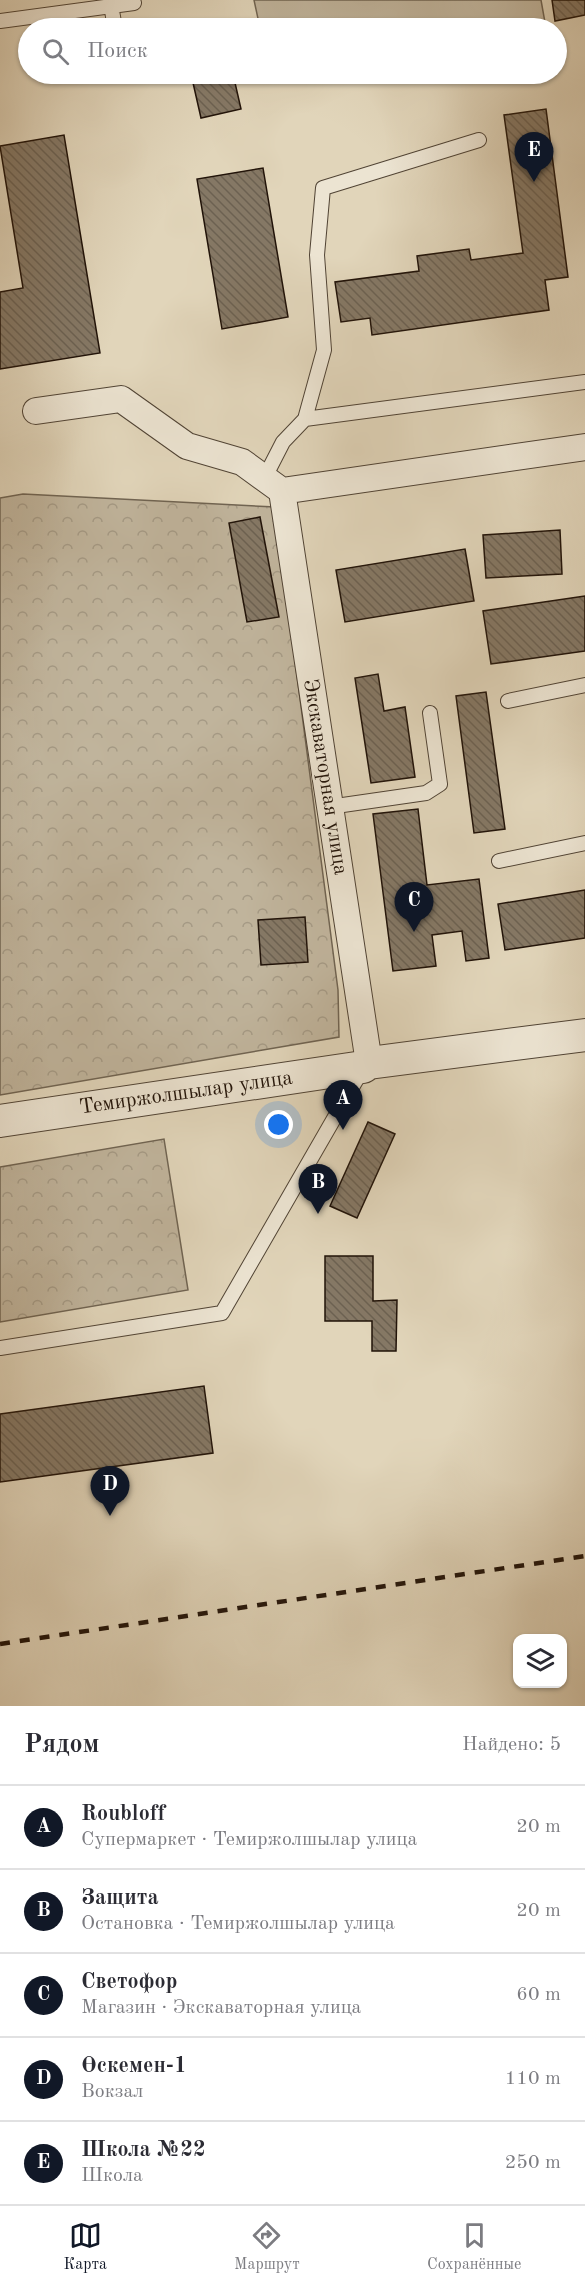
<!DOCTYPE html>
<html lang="ru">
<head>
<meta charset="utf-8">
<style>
  :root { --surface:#fff; --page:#f7f7f7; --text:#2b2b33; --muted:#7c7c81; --line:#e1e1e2; --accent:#111827 }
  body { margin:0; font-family:"Old Standard TT",serif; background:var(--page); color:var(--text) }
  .controls { position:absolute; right:18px; bottom:18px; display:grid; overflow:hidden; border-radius:12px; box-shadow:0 2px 4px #0004 }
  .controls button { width:54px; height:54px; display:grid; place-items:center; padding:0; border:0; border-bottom:2px solid var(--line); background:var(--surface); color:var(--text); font:30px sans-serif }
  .you { position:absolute; left:279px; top:1125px; width:21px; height:21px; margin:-15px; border:4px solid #fff; border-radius:50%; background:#1a73e8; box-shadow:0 0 0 9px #1a73e833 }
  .badge { display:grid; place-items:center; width:39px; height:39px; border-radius:50%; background:var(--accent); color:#fff; font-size:20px; font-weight:700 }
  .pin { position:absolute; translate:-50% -50px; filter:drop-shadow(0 2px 3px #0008) }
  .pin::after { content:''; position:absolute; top:32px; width:21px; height:18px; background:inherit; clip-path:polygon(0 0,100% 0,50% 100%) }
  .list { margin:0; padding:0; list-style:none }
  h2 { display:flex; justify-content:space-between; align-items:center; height:78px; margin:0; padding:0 24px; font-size:26px }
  h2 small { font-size:20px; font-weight:400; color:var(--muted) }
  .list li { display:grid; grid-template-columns:39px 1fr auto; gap:18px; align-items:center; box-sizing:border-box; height:84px; padding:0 24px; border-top:2px solid var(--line) }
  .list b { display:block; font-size:22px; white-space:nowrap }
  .list p { margin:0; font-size:20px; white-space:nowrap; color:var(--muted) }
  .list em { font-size:20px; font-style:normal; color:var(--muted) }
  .icon { flex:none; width:33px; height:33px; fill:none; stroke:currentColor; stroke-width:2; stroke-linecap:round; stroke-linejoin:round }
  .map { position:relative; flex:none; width:585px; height:1706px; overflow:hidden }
  .search { position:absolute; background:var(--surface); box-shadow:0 2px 4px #0004; left:18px; right:18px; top:18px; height:66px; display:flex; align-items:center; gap:15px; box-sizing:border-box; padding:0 21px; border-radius:33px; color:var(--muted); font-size:22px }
  .sheet { height:498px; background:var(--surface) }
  nav { display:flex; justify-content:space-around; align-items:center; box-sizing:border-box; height:84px; border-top:2px solid var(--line); background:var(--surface); font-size:16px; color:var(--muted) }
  nav a { display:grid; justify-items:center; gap:3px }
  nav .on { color:var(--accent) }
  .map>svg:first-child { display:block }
</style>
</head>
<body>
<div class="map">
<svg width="585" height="1706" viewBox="0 0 585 1706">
  <defs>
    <pattern id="forest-crowns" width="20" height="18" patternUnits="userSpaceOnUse" patternTransform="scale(1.5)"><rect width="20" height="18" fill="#c0b49c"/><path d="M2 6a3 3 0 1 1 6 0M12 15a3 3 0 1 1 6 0" fill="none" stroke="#a59a85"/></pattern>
    <pattern id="building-back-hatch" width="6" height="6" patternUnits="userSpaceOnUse" patternTransform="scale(1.5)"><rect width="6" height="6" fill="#857865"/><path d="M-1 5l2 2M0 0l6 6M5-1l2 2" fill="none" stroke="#6c6151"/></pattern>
  </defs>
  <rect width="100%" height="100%" fill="#e1d5ba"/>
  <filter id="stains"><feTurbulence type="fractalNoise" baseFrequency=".00333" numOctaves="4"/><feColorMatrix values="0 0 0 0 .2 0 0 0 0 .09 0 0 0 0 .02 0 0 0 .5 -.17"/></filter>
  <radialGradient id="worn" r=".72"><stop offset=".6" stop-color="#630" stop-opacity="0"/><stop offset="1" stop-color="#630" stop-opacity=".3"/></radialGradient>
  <!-- forest -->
  <path fill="url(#forest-crowns)" stroke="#706452" stroke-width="1.5" d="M23 494 275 507 338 990 339 1037 0 1095V498Z
    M164 1139 188 1290 0 1322V1167Z"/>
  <!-- pitch -->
  <path fill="#c0b49c" stroke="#706452" stroke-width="1.5" d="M254 0H541L546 28H260Z
    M270 74H327L272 81Z"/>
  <!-- building -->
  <path fill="url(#building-back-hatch)" stroke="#211309" stroke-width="1.5" d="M552 0H585V15L555 21Z
    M191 74H233L241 109 201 118Z
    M546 109 568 277 545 280 549 310 372 335 370 318 341 322 335 282 419 271 417 256 469 249 471 260 523 253 504 115Z
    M64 135 100 353 0 369V292L23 288 0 146Z
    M263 168 288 317 222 329 197 179Z
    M260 517 279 617 247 622 229 523Z
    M560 530 562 574 486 578 483 535Z
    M465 549 474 601 345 622 336 570Z
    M585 596V651L491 664 483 611Z
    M378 674 384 711 405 707 415 777 371 783 355 678Z
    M486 692 505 829 474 833 456 696Z
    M418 809 427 885 479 879 489 958 466 961 462 931 432 935 436 966 393 971 373 814Z
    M585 890V938L505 950 498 904Z
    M305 917 308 962 261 965 258 920Z
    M368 1122 395 1134 357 1218 330 1206Z
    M325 1256H373V1301L397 1300 396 1351H372V1321H325Z
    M204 1386 213 1453 0 1482V1414Z"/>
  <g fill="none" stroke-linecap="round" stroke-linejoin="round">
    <!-- service casing -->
    <g stroke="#514435" stroke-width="16">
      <path id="service" d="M111 5 115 28
        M0 21 134 3
        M305 419 585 382
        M264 479 283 442 305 419 324 350 317 255 323 188 479 140
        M508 701 585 685
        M329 807 426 793 440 784 430 713
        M499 861 585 843
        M0 1348 222 1313 362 1070"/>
    </g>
    <!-- minor casing -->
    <g stroke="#514435" stroke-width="28">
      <path id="minor" d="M36 411 121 399 187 446 242 462 282 491 585 447
        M282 491 369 1063"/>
    </g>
    <!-- tertiary casing -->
    <g stroke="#514435" stroke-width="34">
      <path id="tertiary" d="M0 1121 363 1067 369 1063 585 1035"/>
    </g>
    <!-- service -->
    <use href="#service" stroke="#ece4d2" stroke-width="14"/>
    <!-- minor -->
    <use href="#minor" stroke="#ece4d2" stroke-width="26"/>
    <!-- tertiary -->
    <use href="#tertiary" stroke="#ece4d2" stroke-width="32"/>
    <!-- rail -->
    <path stroke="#211309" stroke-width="4.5" stroke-dasharray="10 10" stroke-linecap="butt" d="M0 1644 585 1556"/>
  </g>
  <g text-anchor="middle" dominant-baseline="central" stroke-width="4.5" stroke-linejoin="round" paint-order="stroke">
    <!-- street labels -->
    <g font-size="21" fill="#211309" stroke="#ece4d2">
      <text transform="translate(325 777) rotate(81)">Экскаваторная улица</text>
      <text transform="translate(186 1093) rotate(-8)">Темиржолшылар улица</text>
    </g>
  </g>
  <rect width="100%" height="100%" filter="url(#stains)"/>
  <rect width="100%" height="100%" fill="url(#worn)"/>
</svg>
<div class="controls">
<button><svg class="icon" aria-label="layers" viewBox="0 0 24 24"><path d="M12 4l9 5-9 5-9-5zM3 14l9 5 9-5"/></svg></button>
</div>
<div class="you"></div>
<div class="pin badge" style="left:343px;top:1130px">A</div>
<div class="pin badge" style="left:318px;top:1214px">B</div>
<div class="pin badge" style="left:414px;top:932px">C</div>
<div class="pin badge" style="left:110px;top:1516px">D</div>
<div class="pin badge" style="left:534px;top:182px">E</div>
<div class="search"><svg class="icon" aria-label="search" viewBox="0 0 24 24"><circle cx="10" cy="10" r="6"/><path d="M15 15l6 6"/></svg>Поиск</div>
</div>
<section class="sheet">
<h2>Рядом<small>Найдено: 5</small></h2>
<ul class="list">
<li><span class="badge">A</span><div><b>Roubloff</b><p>Супермаркет · Темиржолшылар улица</p></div><em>20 m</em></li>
<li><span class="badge">B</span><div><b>Защита</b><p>Остановка · Темиржолшылар улица</p></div><em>20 m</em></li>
<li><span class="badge">C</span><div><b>Светофор</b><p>Магазин · Экскаваторная улица</p></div><em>60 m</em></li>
<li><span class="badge">D</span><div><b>Өскемен-1</b><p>Вокзал</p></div><em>110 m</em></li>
<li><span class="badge">E</span><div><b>Школа №22</b><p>Школа</p></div><em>250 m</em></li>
</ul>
</section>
<nav>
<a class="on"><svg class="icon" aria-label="map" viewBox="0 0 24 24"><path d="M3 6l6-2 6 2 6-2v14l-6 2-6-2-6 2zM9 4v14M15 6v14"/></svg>Карта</a>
<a><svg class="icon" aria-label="directions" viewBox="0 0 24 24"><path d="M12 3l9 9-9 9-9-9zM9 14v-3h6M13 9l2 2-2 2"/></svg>Маршрут</a>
<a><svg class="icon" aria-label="saved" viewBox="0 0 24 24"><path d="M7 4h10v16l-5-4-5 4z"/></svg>Сохранённые</a>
</nav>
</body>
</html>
